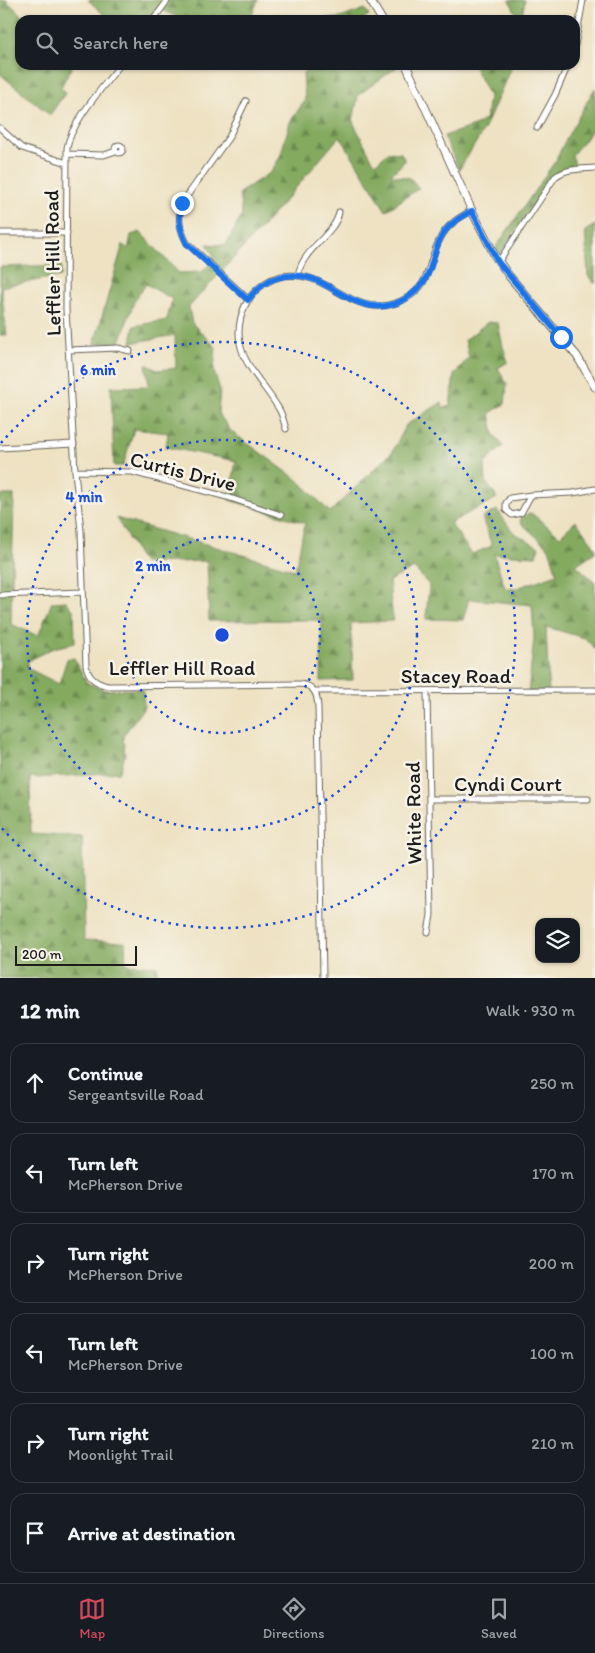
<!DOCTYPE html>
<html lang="en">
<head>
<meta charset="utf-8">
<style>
  :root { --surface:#171b24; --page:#242831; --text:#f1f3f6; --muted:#9ea1a6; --line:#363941; --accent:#d1495b }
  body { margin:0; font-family:Itim,sans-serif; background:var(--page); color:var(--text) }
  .controls { position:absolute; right:15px; bottom:15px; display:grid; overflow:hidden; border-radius:10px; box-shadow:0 1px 4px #0004 }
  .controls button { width:45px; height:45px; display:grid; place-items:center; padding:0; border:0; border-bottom:1px solid var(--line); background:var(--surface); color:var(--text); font:25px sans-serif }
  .scale { position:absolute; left:15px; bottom:12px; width:122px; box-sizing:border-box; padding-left:5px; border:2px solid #1c1c1c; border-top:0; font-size:14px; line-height:18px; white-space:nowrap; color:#1c1c1c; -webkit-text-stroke:4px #f7f3e8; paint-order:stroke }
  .stop { position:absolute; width:15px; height:15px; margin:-11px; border:4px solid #1a73e8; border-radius:50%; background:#fff }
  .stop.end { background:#1a73e8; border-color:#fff; box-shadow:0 1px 5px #0008 }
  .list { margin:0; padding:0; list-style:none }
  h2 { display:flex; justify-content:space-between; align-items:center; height:65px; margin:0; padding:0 20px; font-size:21px }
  h2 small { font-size:16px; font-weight:400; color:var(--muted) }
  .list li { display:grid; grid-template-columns:32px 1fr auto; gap:15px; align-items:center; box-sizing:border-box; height:80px; margin:0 10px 10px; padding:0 10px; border:1px solid var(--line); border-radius:15px }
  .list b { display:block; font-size:19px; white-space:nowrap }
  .list p { margin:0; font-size:16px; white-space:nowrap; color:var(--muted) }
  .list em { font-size:16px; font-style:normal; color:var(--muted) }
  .icon { flex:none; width:28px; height:28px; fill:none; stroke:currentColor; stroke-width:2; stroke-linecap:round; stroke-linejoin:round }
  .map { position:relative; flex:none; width:595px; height:978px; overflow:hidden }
  .search { position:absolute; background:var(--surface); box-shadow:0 1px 4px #0004; left:15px; right:15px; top:15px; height:55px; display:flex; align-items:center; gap:12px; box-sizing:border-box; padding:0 18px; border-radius:15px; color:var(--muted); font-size:19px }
  .sheet { height:605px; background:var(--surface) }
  nav { display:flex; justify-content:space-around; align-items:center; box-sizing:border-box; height:70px; border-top:1px solid var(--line); background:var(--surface); font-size:14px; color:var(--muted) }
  nav a { display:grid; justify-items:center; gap:2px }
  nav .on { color:var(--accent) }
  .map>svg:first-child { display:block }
</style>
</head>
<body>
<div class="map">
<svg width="595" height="978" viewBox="0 0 595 978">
  <defs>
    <pattern id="forest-firs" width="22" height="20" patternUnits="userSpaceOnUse" patternTransform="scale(1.25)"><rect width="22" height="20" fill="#84aa60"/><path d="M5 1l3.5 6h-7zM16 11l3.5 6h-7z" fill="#6b8a4e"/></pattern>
  </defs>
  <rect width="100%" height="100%" fill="#f7f3e8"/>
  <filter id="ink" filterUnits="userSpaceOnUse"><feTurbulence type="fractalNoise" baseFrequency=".02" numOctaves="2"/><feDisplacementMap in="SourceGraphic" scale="10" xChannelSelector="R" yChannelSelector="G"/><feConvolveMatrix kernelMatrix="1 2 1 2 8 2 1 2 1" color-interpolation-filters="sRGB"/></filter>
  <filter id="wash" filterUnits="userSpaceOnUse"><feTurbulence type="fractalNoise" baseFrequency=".0096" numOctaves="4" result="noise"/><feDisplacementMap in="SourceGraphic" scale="20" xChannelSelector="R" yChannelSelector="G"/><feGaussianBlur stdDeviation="1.12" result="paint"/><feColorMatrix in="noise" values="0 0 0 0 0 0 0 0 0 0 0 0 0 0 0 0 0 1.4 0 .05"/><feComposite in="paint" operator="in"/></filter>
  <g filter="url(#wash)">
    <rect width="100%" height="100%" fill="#eee2c3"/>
    <!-- forest -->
    <path fill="url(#forest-firs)" stroke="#50633e" d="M0 0H6L27 20H20V65H73L61 87 66 92 50 115 0 74Z
      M88 0H258L250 20H183L161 9 153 20H110Z
      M509 0H525L521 20H515L516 13Z
      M365 9 369 15 361 20H325L328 18H340Z
      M308 65H352L359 74 375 65H396L397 67 358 95 353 122 372 159 376 163 388 152 401 153 405 161 391 175 410 178 419 188 386 211 340 136 271 217 189 307 192 323 216 347 214 371 220 390 218 413 232 432 298 480 330 512 393 451 406 425 442 402 443 408 450 406 454 375 469 357 465 340 488 322 498 323 503 347 508 362 498 368 507 384 505 404 490 413 494 434 503 446 485 463 486 482 497 498 450 523 472 554 492 546 482 518 497 510 513 532 539 547 536 556 494 554 505 588 514 589 557 574 549 548 520 522 522 516 531 513 560 536 576 521 595 547V552L576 565 595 582V649L585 638 546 627 549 693H528L534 638 532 605 469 599 463 620 426 619 429 585 414 568 389 581 393 621 351 623 353 680 321 681 322 620 209 621 207 561 143 563 116 518 295 570 305 523 229 500 236 461 166 447 168 433 134 429 123 466H114L111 387 149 386 146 364 157 370 176 368 175 335 131 343 134 326 167 320 172 299 146 284 134 302 120 342 94 344 123 244 128 249 131 235 140 232 179 273 202 272 215 258 207 244 226 245 242 215 239 193 271 172 280 157 290 122 305 100 303 74Z
      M473 65H512L485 128 459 170 444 136 477 125 486 118 489 96Z
      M595 88V127L572 155 576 167 565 169 553 175 500 254 496 247 556 160 566 139Z
      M595 225V284L588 276 585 231Z
      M61 265V276L1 287 7 335H0V267Z
      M0 495H14L11 624 38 636 52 602 66 601 74 611 75 643 53 648 28 661 27 668 59 684 67 659 74 658 87 683 105 690 143 689 144 707 123 736 125 755 120 772 37 778 30 777 31 834 82 837 84 940 125 942 126 964 157 966 158 978H0Z"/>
  </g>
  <g filter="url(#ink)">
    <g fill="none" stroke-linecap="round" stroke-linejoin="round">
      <!-- minor casing -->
      <g stroke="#666156" stroke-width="7">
        <path id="minor" d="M153 20 168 0
          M575 45 583 0
          M120 65C104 86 71 122 67 148L66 309 75 471 81 531 86 666C89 678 95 683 108 686L299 684C314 685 317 693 318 707L323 978
          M246 101 229 137 182 203C177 218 180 230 187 243L249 300
          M0 128 22 148 67 163
          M537 128 555 95 568 65
          M115 149a4 4 0 1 1 8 0a4 4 0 1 1-8 0Z
          M67 154 104 155 116 151
          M0 233H67
          M499 261 555 177C566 168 582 169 595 168
          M298 275C303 248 336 234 339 212
          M69 350 118 348 130 351
          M286 429C284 423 283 417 280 411 269 390 244 367 240 343 237 327 241 309 251 296 259 286 269 279 282 276 327 268 351 319 396 303 434 289 425 264 441 237 448 224 459 217 472 211
          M0 448 74 444
          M75 471 132 472 227 497 281 515
          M531 495 521 513 512 515 506 510V503L510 498Z
          M531 495 573 493 595 489
          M0 595 83 592
          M316 691 595 690
          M427 692 431 915 428 932
          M429 799H588"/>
      </g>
      <!-- secondary casing -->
      <g stroke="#666156" stroke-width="9">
        <path id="secondary" d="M370 0 382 20
          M406 65 472 211 495 256 509 276 577 356 595 387"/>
      </g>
      <!-- minor -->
      <use href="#minor" stroke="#fff" stroke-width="5"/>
      <!-- secondary -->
      <use href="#secondary" stroke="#fff" stroke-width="7"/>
    </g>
  </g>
  <g fill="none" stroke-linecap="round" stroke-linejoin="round" filter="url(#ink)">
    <!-- route -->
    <path stroke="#1a73e8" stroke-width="6" d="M182 203C177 218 180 230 187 244L248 300C258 287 269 278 286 276 324 270 347 311 385 306 405 303 423 289 430 269 434 257 436 245 443 234 450 223 461 217 472 211L498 262 561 337"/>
  </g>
  <!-- distance rings -->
  <g fill="none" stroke="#1d4ed8" stroke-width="2.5" stroke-dasharray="2.5 5">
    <circle cx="222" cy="635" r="98"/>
    <circle cx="222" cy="635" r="195"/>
    <path d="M1 443A293 293 0 1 1 1 827"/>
  </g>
  <g text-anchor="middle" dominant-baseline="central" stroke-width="5" stroke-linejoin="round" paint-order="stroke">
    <!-- street labels -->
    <g font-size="21" fill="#1c1c1c" stroke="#f7f3e8">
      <text transform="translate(52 263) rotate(-91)">Leffler Hill Road</text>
      <text transform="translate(183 471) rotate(14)">Curtis Drive</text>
      <text x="182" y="667">Leffler Hill Road</text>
      <text x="456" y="675">Stacey Road</text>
      <text x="508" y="783">Cyndi Court</text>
      <text transform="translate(413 813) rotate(-91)">White Road</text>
    </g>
  </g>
  <circle cx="222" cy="635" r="8" fill="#1d4ed8" stroke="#f7f3e8" stroke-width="2.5"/>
  <g font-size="15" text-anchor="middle" font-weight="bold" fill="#1d4ed8" stroke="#f7f3e8" stroke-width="5" stroke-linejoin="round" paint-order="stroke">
    <text x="98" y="375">6 min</text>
    <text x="84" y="502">4 min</text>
    <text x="153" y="571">2 min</text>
  </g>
</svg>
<div class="controls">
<button><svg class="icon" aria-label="layers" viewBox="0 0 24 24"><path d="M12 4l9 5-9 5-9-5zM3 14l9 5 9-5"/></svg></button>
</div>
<div class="scale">200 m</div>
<div class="stop" style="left:561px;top:337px"></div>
<div class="stop end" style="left:182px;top:203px"></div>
<div class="search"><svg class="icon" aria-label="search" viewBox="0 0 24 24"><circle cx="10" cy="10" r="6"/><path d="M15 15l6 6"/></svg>Search here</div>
</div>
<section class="sheet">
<h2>12 min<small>Walk · 930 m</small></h2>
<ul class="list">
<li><svg class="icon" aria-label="ahead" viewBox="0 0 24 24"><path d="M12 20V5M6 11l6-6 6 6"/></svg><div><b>Continue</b><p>Sergeantsville Road</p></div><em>250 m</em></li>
<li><svg class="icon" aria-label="left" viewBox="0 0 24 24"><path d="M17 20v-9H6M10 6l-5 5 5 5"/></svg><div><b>Turn left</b><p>McPherson Drive</p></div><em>170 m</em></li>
<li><svg class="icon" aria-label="right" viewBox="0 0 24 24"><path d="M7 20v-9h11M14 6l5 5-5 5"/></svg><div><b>Turn right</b><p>McPherson Drive</p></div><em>200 m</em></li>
<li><svg class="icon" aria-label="left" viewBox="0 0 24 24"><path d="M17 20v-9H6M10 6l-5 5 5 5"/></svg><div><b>Turn left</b><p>McPherson Drive</p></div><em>100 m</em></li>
<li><svg class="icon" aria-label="right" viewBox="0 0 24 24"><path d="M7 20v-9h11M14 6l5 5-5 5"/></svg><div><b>Turn right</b><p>Moonlight Trail</p></div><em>210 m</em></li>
<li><svg class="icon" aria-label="arrive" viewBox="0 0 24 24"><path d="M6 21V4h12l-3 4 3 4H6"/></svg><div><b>Arrive at destination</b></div></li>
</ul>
</section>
<nav>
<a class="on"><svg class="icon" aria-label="map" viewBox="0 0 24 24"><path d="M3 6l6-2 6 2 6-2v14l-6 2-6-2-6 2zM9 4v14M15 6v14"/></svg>Map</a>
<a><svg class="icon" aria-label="directions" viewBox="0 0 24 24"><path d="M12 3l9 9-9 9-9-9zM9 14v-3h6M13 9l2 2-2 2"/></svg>Directions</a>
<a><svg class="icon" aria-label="saved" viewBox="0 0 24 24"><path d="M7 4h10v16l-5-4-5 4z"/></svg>Saved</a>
</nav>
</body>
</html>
